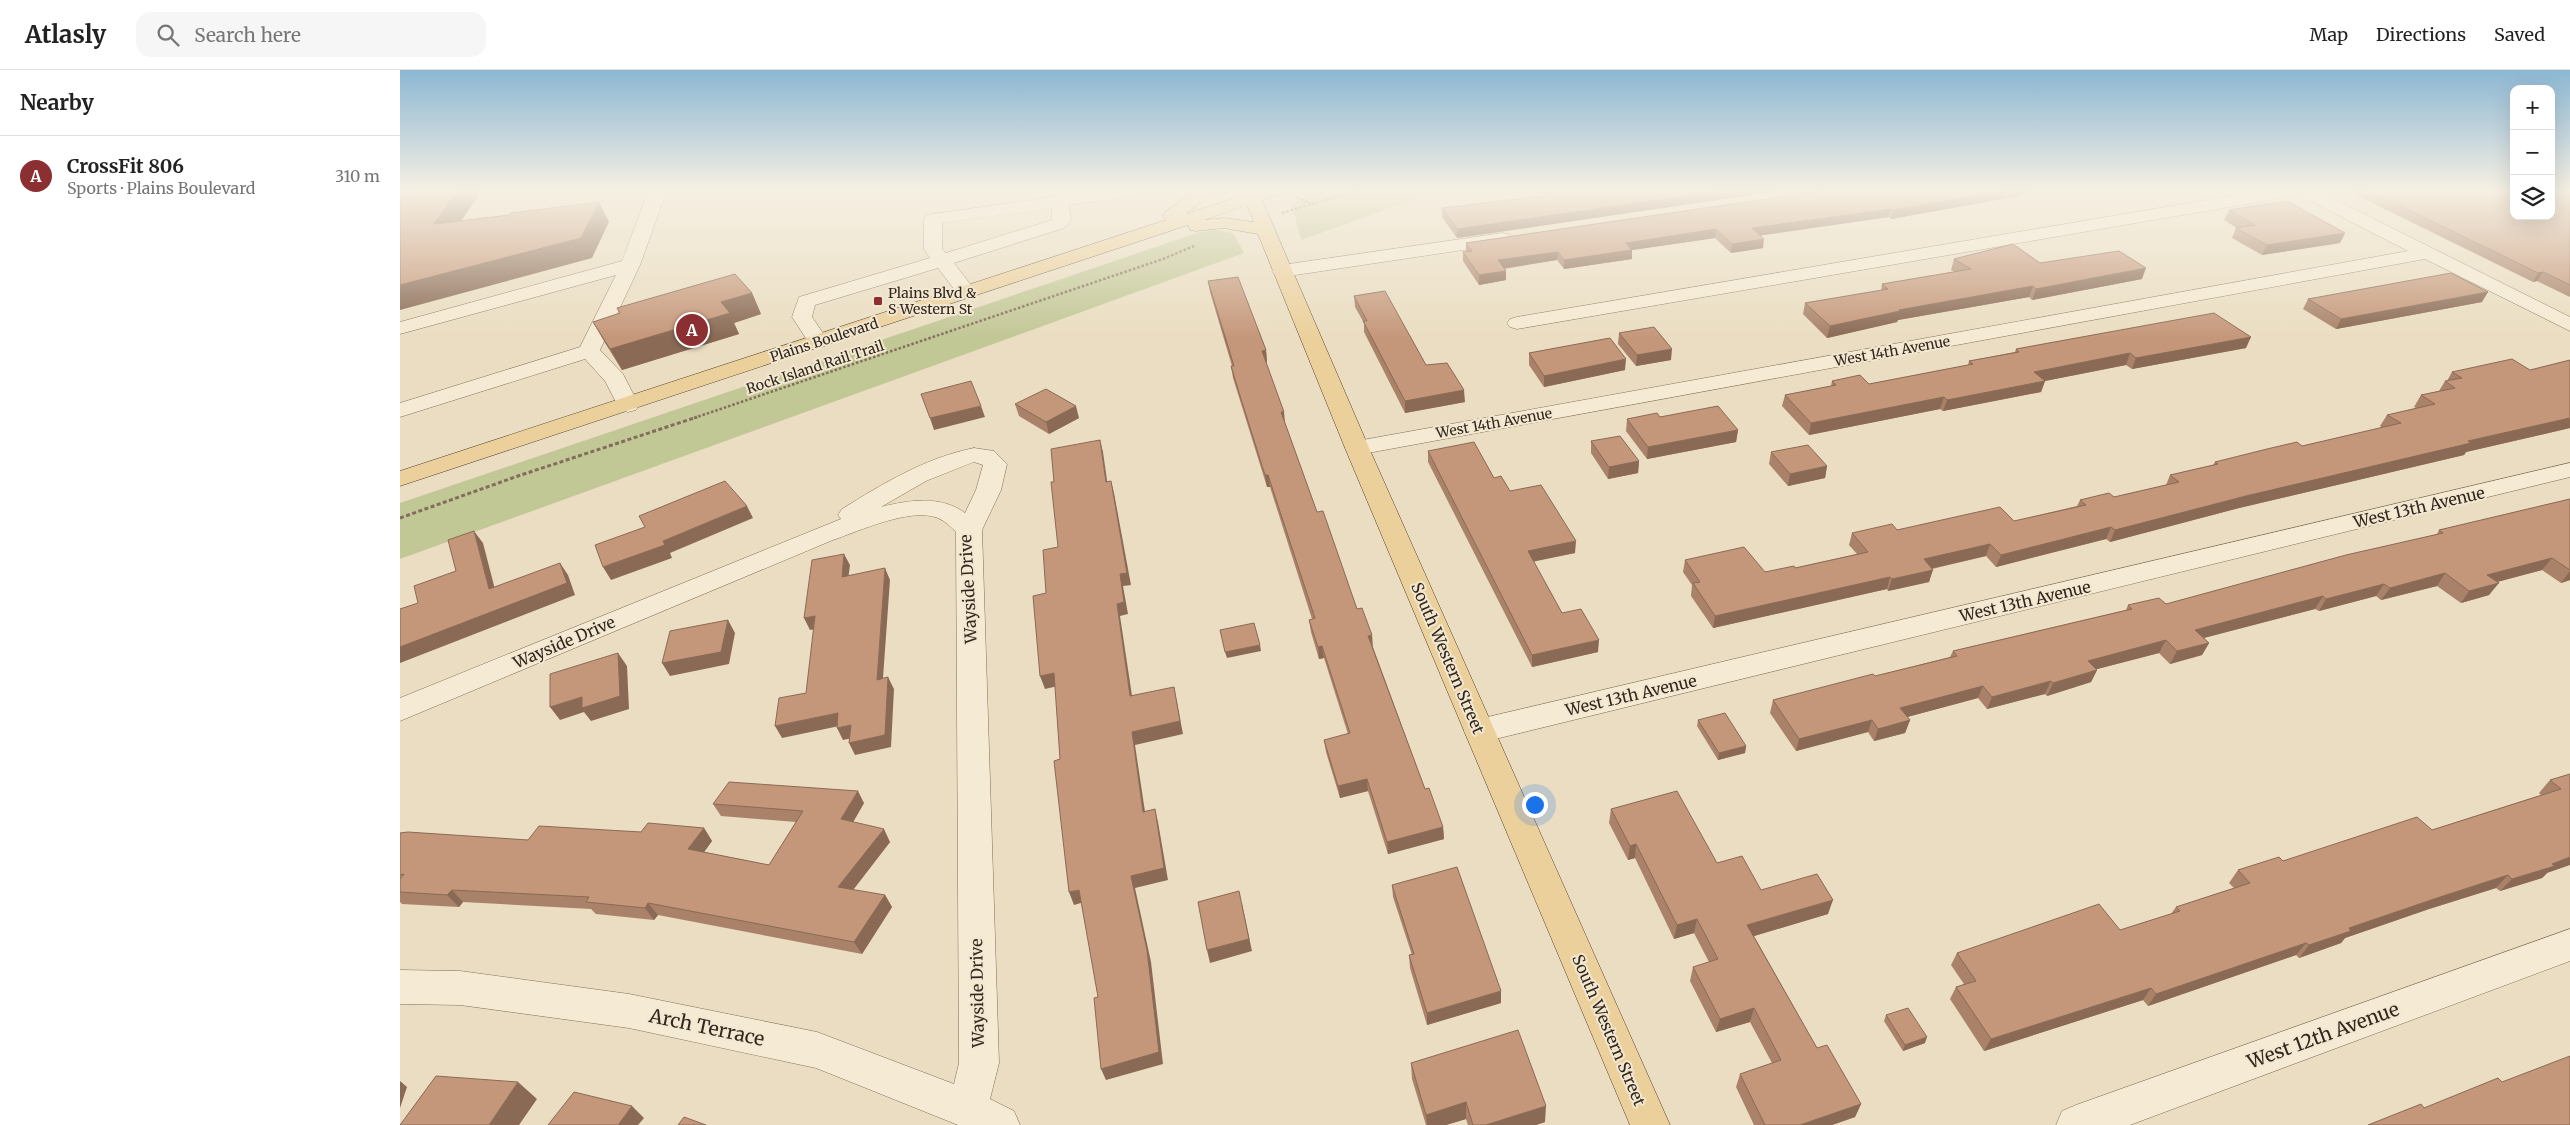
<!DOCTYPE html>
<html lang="en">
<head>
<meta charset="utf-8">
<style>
  :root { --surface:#fff; --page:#f6f6f6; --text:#222; --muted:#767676; --line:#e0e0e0; --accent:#8c2f32 }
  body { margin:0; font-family:Merriweather,serif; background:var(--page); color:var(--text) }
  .controls { position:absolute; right:15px; top:15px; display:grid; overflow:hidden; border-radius:10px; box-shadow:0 5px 20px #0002 }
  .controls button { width:45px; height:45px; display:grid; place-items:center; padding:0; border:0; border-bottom:1px solid var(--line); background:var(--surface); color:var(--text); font:25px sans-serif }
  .you { position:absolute; left:1134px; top:734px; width:18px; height:18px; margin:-12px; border:4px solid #fff; border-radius:50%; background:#1a73e8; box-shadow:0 0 0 8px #1a73e833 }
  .badge { display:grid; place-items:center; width:32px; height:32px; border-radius:50%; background:var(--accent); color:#fff; font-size:16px; font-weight:700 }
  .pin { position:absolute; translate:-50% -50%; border:2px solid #fff; box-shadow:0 1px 5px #0006 }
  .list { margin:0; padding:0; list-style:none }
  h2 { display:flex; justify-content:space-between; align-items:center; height:65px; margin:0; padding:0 20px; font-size:21px }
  h2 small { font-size:16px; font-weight:400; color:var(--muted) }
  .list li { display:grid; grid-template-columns:32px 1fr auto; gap:15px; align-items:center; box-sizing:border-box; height:80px; padding:0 20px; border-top:1px solid var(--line) }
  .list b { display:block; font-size:19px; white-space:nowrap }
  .list p { margin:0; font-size:16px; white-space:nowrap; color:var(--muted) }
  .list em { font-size:16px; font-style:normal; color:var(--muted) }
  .icon { flex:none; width:28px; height:28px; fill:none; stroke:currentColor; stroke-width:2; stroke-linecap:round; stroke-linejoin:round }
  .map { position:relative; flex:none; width:2170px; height:1055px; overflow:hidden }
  header { display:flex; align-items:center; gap:30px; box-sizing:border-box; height:70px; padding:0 25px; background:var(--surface); border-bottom:1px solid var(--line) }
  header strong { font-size:24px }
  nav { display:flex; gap:28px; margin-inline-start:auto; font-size:18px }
  .search { width:350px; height:45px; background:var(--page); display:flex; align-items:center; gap:12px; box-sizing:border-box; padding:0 18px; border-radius:15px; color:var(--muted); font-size:19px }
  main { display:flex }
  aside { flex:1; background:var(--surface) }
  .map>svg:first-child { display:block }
</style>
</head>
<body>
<header>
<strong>Atlasly</strong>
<div class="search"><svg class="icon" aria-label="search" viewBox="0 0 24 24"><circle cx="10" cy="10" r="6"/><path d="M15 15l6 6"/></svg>Search here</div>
<nav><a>Map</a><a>Directions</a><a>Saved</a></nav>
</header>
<main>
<aside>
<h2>Nearby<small></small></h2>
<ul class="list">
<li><span class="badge">A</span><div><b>CrossFit 806</b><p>Sports · Plains Boulevard</p></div><em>310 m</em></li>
</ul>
</aside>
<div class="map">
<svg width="2170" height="1055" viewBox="0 0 2170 1055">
  <rect width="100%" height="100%" fill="#eaddc1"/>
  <!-- green -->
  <path fill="#c2c796" d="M920 120H1040L901 170 892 134 903 126Z
    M817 160 833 163 844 183 0 489V433L800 162Z"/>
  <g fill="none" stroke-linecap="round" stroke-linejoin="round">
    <!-- minor casing -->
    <g stroke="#826e5a" stroke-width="1">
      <path id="minor" d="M249 120H267L240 195 200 280 223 304 239 335 236 340 228 342 220 340 205 311 185 289 0 347V333L180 277 216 205 0 264V252L222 191Z
        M703 120H751L743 125 669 135 671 150 664 158 554 193 577 223 574 227H560L538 198 415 235 412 247 429 272 425 276 418 278 411 276 392 247 399 227 530 188 524 179V149L527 145ZM652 138V150L546 183 542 179V153Z
        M1866 120H1916L2170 247V261L2025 189 957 385 949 383 945 378 949 373 957 371 2008 181 1899 125 1117 259 1110 257 1107 253 1110 249 1117 247Z
        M1103 163 1110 165 1112 169 1110 173 882 207 875 205 872 201 875 197 882 195Z
        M574 378 594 381 607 394 601 420 582 460 599 993 590 1029 614 1041 620 1055H558L416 998 229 958 60 935 0 934V900L60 901 229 924 417 962 554 1014 559 993 556 462C551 457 545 451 538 448 511 437 459 461 433 470L0 651V628L441 449 438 445 442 439C484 413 525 388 574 378ZM574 392 583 395 576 420 565 443C541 425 509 430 481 437L526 411Z
        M2170 393V407L1079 673 1068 669 1064 661 1068 653 1079 649Z
        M2170 859V891L1730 1055H1656L1662 1041 1676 1035Z"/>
    </g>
    <!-- major casing -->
    <g stroke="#4f3d2e" stroke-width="1">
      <path id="major" d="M796 120H816L786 144 843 125 840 120H884L882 124 862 130 969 378 1270 1055H1230L945 378 858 164 824 158 796 161 790 160 788 155 0 416V401L766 150 762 146 765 142ZM847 135 854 152 824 148 804 150Z"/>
    </g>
    <!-- path-far1 -->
    <path stroke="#826e5a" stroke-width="2.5" stroke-dasharray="2.5 2" stroke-linecap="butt" d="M897 127 913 135
      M882 143 959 120
      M294 348 763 189 794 176"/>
    <!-- path -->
    <path stroke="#826e5a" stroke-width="3" stroke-dasharray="4 2.5" stroke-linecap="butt" d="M0 448 118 406 297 347"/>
    <!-- minor -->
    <use href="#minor" fill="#f5ead3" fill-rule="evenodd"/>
    <!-- major -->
    <use href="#major" fill="#ebd09b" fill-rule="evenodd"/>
  </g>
  <!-- wall -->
  <path fill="#a98269" d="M1146 120H1385L1057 168 1042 147V138L1147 125 1146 124Z
    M1427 120H1631L1630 123 1619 125V126L1491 149 1489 147 1360 165 1363 178 1331 183 1315 168 1232 180V189L1164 199 1157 190 1104 199 1106 201V210L1079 215 1063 191V182H1066V173Z
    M1946 120H2114L2170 124V227L2137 211 2133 212Z
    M1829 140 1945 163 1940 173 1862 185 1832 168 1836 158H1837L1824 150Z
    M1554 189 1640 193 1742 209 1632 230 1629 227 1498 250 1497 252 1427 268 1403 244 1405 233 1481 221 1482 214 1555 202 1551 200Z
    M808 211 866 280 867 292H865L885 353 917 442 973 577 1025 719 1043 757 1044 769 988 784 968 721 940 728 926 682 924 670 948 664 924 588 919 589 911 562 909 550 912 549 870 417H867L843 340 833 308 831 296H832L810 222Z
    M352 223 361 244 334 253 339 264 222 300 205 273 193 252 220 243 217 238Z
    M954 226 1026 295 1065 332 1005 343 964 262V253L955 237Z
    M1908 229 2082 232 1936 259 1903 239Z
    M1219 263 1271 290 1236 296 1218 274Z
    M1846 278 1732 299 1726 295 1645 311 1641 322 1543 341 1540 339 1409 365 1382 336 1385 325 1431 316 1432 311 1469 314 1568 295 1569 291 1615 282 1616 279Z
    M1129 283 1225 300 1144 317 1129 295Z
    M2170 290V358L2066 382 2064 385 1839 438 1710 472 1706 469 1596 497 1586 486 1532 499 1529 512 1488 521 1487 519 1313 558 1291 526 1292 515 1283 502 1285 490 1365 502 1395 498 1457 484 1449 475 1452 463 1614 451 1677 436 1680 430 1714 427 1766 415 1770 405 1813 395 1815 392 1902 376 1982 358 1980 356 1987 345 2016 338 2014 337 2021 325 2039 321 2045 311H2047L2052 302 2130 300Z
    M615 334 679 348 649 364 619 346Z
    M1260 347 1338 360 1336 372 1247 389 1226 361 1227 349Z
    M1191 371 1239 391 1238 403 1208 409 1191 383Z
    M1028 381 1110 421 1175 483 1133 491 1162 543 1198 582 1132 597 1028 392Z
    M1371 382 1427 396 1425 408 1388 416 1369 394Z
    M2170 429V510L2161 513 2142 500 2097 512 2089 525 2061 533 2037 516 1981 530 1976 526 1919 541 1915 539 1804 568 1809 573 1802 585 1770 594 1759 583 1697 599V600L1691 612 1647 626 1645 624 1587 639 1578 628 1507 647 1510 650 1505 663 1474 671 1468 662 1396 681 1370 643 1373 630 1475 606 1550 587 1553 581 1726 540 1728 535 1766 534 2037 464 2039 460Z
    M1298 650 1346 676 1345 683 1318 690 1297 656Z
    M2170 704 2147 803 2142 808 2100 821 2096 818 2029 839 1945 868 1941 873 1899 888 1896 885 1748 936 1743 930 1584 981 1550 929 1556 917 1564 914 1551 895 1557 883 1720 860 1771 844 1776 837 1834 818 1829 813 1838 800 2032 760 2141 725 2139 723 2150 710Z
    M464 733 453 752 490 772 453 820 485 825 492 837 462 884 258 845 254 850 196 844 191 839 63 832 59 837 2 834 0 832V763L128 770 241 762 304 758 312 771 304 782 369 795 396 752 321 746 313 734Z
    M1211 739 1317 793 1361 820 1428 844 1354 866 1417 978 1461 1034 1455 1047 1432 1055H1354L1336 1017 1340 1004 1372 993 1350 952 1316 962 1290 911 1293 897 1309 892 1294 863 1274 869 1235 788 1228 790 1209 753Z
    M992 815 1101 933 1027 955 1010 898 1009 885H1012L993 827Z
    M1486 945 1525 973 1503 981 1484 951Z
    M1011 993 1145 1052 1136 1055H1068L1066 1049 1046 1055H1026L1012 1009Z"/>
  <!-- shaded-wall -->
  <path fill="#8a6a55" d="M58 120H82L46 174 34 154Z
    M1328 120H1385L1057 168V159Z
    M1608 120H1631L1630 123 1619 125V126L1491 149 1493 140Z
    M199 132 209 152 192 188 0 240V215Z
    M1491 139 1489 147 1351 167 1352 158Z
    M1316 159 1315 168 1232 180V189L1164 199V190L1226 173Z
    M1945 163 1940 173 1862 185 1867 175Z
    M1364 169 1363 178 1331 183 1332 174Z
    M1158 182 1157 190 1098 199V190Z
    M1746 198 1742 209 1632 230 1636 219Z
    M1106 201V210L1079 215V205Z
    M2143 202 2137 211 2133 212 2138 203Z
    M1633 216 1629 227 1498 250 1497 252 1427 268 1430 256 1499 240Z
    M2088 222 2082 232 1936 259 1941 249Z
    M352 223 361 244 334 253 339 264 222 300 210 279 321 232Z
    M1851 267 1846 278 1732 299 1736 288Z
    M1272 279 1271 290 1236 296 1237 285Z
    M866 280 867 292H863L862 281Z
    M1730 283 1726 295 1630 314 1634 302Z
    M1226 289 1225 300 1144 317V306Z
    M1645 311 1641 322 1543 341 1547 330Z
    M1064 320 1065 332 1005 343V331Z
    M1544 327 1540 339 1409 365 1411 353Z
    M581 336 585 347 534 360 530 348Z
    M676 336 679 348 649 364 646 352Z
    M881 342H884L885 353Z
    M2170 348V358L2066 382 2064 385 1839 438 1710 472 1715 460 1846 426 2068 371Z
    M1338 360 1336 372 1247 389 1248 377Z
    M700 370 703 382 709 424 706 412Z
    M1239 391 1238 403 1208 409 1209 397Z
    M1427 396 1425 408 1388 416 1390 404Z
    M865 405H868L870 417H867Z
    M711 411 714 423 731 515 723 516 728 544 720 546 734 639 730 626 717 534 720 504Z
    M347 436 353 448 270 483 272 488 211 510 203 497 263 471Z
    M1711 457 1706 469 1596 497 1601 485Z
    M74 461 83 473 98 531 89 519Z
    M1176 471 1175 483 1127 493 1128 481Z
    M1590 474 1586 486 1520 501 1524 489Z
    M444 484 450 495 447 518 442 507Z
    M2152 488 2142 500 2078 517 2087 505Z
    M160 493 168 505 175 525 0 593V577Z
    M485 498 490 510 482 622 477 610Z
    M1533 500 1529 512 1488 521 1492 509Z
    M2170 501V510L2161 513Z
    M2045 503 2037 516 1981 530 1990 518Z
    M1490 507 1487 519 1313 558 1315 546Z
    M2099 513 2089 525 2061 533 2069 521Z
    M1984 514 1976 526 1919 541 1926 529Z
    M1923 526 1915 539 1788 572 1795 560Z
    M415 546 421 558 410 560 404 548Z
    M328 550 335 563 329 594 270 606 262 593Z
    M972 565 973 577 968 566Z
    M1199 570 1198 582 1132 597V585Z
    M1766 570 1759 583 1682 603 1688 591Z
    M1809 573 1802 585 1770 594 1777 581Z
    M860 575 861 581 827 588 825 582Z
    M922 576 924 588 919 589 918 577Z
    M218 583 227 596 229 639 191 651 184 642 160 650 150 637 182 627Z
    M1697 600 1691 612 1647 626 1653 613Z
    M654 603 658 616 645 619 640 606Z
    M488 607 494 619 491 677 455 685 449 673Z
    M1651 611 1645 624 1587 639 1592 627Z
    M1583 616 1578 628 1496 650 1500 638Z
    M774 617 783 664 735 675 747 755 743 742 732 662Z
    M438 643 444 655 382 668 375 656Z
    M1472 650 1468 662 1396 681 1399 669Z
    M1510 650 1505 663 1474 671 1478 659Z
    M451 655 457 667 443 670 437 658Z
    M1346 676 1345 683 1318 690 1319 683Z
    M967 709 968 721 940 728 938 716Z
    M458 721 464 733 448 761 441 749Z
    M755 739 758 752 768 810 735 818 751 892 763 994 706 1010 701 999 731 806Z
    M1043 757 1044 769 988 784 987 772Z
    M304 758 312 771 297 792 288 779Z
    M484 759 490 772 446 829 438 817Z
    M1236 774 1235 788 1228 790 1230 776Z
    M2170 787V795L2147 803 2142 808 2100 821 2112 809Z
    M2108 805 2096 818 2029 839 1945 868 1941 873 1899 888 1909 875 1949 858 2040 827Z
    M52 820 63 832 59 837 47 825Z
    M679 820 684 832 674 835 669 822Z
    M485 825 492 837 462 884 454 872Z
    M1433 830 1428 844 1344 869 1347 855Z
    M248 833 258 845 254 850 245 838Z
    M842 834 852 881 810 893 807 880Z
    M1297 849 1294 863 1274 869 1277 855Z
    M1906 873 1896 885 1748 936 1756 924Z
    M1751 918 1743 930 1584 981 1591 969Z
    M1101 921V933L1027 955V943Z
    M1354 938 1350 952 1316 962 1320 949Z
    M1527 967 1525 973 1503 981 1505 975Z
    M0 1011 7 1017 0 1038Z
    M118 1012 137 1029 119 1055H89Z
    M1066 1032V1049L1046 1055H1027L1026 1045Z
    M1461 1034 1455 1047 1432 1055H1400Z
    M232 1036 244 1048 238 1055H218Z
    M1146 1036 1145 1052 1136 1055H1086Z"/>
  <!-- building -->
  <path fill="#c5977a" stroke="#8a6a55" d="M0 120H58L34 154 109 145 111 143 199 132 181 168 0 215Z
    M1150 120H1328L1057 159 1042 138 1154 125Z
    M1427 120H1608L1493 140 1491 139 1352 158 1364 169 1332 174 1316 159 1226 173 1232 180 1164 190 1158 182 1098 190 1106 201 1079 205 1063 182 1072 181 1066 173Z
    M1968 120H2114V146H2151V120H2158L2170 124V215L2143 202 2138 203Z
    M1887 131 1945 163 1867 175 1836 158 1855 155 1829 140Z
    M1613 174 1640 193 1719 181 1746 198 1636 219 1633 216 1499 240 1500 241 1430 256 1405 233 1488 219 1482 214 1571 199 1554 189Z
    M2051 203 2088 222 1941 249 1908 229Z
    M335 204 352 223 321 232 330 243 210 279 193 252 220 243 217 238Z
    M838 207 866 280 862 281 884 342H881L917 442 923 441 957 539 962 538 972 565 968 566 1025 719 1029 718 1043 757 987 772 967 709 938 716 924 670 950 663 922 576 918 577 909 550 915 548 868 405H865L841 329 831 296H834L808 211Z
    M985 221 1026 295 1047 293 1064 320 1005 331 963 251H967L954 226Z
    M1814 243 1851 267 1736 288 1730 283 1634 302 1645 311 1547 330 1544 327 1411 353 1385 325 1436 315 1432 311 1460 305 1469 314 1573 294 1569 291 1619 282 1616 279Z
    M1254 257 1272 279 1237 285 1219 263Z
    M1210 268 1226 289 1144 306 1129 283Z
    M2112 289 2130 300 2170 290V348L2068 371 2071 373 1846 426 1715 460 1711 457 1601 485 1590 474 1524 489 1533 500 1492 509 1490 507 1315 546 1293 513 1300 512 1285 490 1344 477 1365 502 1394 496 1395 498 1468 482 1452 463 1492 454 1497 460 1600 437 1614 451 1686 435 1680 430 1709 423 1714 427 1779 412 1770 405 1818 394 1815 392 1867 379 1897 372 1902 376 2001 353 1987 345 2035 334 2021 325 2055 318 2045 311 2062 308 2052 302Z
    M571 311 581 336 530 348 521 324Z
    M646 319 676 336 646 352 615 334Z
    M1318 336 1338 360 1248 377 1227 349 1257 343 1260 347Z
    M1220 366 1239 391 1209 397 1191 371Z
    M700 370 706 412 711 411 727 503 720 504 724 532 717 534 730 626 774 617 780 651 732 662 743 742 755 739 764 798 731 806 747 880 759 982 701 999 694 928 698 927 679 820 669 822 654 691 660 689 654 603 640 606 633 526 646 523 643 480 658 477 651 412H654L651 379Z
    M1074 372 1094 408 1101 406 1110 421 1141 415 1176 471 1128 481 1162 543 1181 539 1199 570 1132 585 1028 381Z
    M1408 375 1427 396 1390 404 1371 382Z
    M325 411 347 436 263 471 265 475 203 497 195 475 245 457 239 446Z
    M2170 429V500L2152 488 2087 505 2099 513 2069 521 2045 503 1990 518 1984 514 1926 529 1923 526 1795 560 1809 573 1777 581 1766 570 1688 591 1697 600 1653 613 1651 611 1592 627 1583 616 1500 638 1510 650 1478 659 1472 650 1399 669 1373 630 1473 604 1475 606 1557 586 1553 581 1732 539 1728 535 1759 528 1766 534 1946 485 2043 463 2039 460Z
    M74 461 89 519 160 493 167 513 0 577V539L18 533 14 516 56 501 48 470Z
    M444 484 442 507 485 498 477 610 488 607 485 665 449 673 451 655 437 658 438 643 375 656 379 628 406 623 415 546 404 548 412 490Z
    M328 550 321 582 262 593 270 561Z
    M854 553 860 575 825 582 820 560Z
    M218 583 220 626 182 638V627L150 637V604Z
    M1325 643 1346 676 1319 683 1298 650Z
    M2170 704V787L2152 794 2155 796 2112 809 2108 805 2040 827 1949 858 1951 861 1909 875 1906 873 1756 924 1751 918 1591 969 1556 917 1576 911 1557 883 1699 834 1720 860 1780 841 1776 837 1850 813 1838 800 1879 787 1883 791 2017 747 2032 760 2161 719 2150 710Z
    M329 712 458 721 441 749 484 759 438 817 485 825 454 872 248 833 245 838 186 832 189 827 52 820 47 825 0 822V809L4 804 0 805V763L8 762 128 770 139 756 241 762 248 753 304 758 288 779 369 795 403 741 313 734Z
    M1277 721 1317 793 1342 786 1361 820 1417 804 1433 830 1347 855 1417 978 1427 975 1461 1034 1400 1055H1365L1340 1004 1381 990 1354 938 1320 949 1293 897 1318 889 1297 849 1277 855 1236 774 1230 776 1211 739Z
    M1057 797 1101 921 1027 943 1009 885 1014 884 992 815Z
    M839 821 849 869 807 880 798 832Z
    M1508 938 1527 967 1505 975 1486 945Z
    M1118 960 1146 1036 1086 1055H1073L1066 1032 1026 1045 1011 993Z
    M2170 986V1055H1968L2021 1034 2024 1038 2098 1008 2102 1012Z
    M36 1006 118 1012 89 1055H0Z
    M174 1022 232 1036 218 1055H148Z
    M284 1047 306 1055H278Z"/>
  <!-- sky -->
  <linearGradient id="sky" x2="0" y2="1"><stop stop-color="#8cb7d3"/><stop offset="0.45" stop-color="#f6f0e3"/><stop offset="1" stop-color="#f6f0e3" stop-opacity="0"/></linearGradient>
  <rect width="2170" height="268" fill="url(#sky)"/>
  <!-- markers -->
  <rect fill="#8c2f32" stroke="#f2e7d0" stroke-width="2" x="473" y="226" width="10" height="10" rx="2.5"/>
  <g text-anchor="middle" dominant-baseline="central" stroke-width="4" stroke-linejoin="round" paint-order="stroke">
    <!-- far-poi labels -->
    <g font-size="14" fill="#32271d" stroke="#f2e7d0" text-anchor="start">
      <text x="488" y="223">Plains Blvd &amp;<tspan x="488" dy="16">S Western St</tspan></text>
    </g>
    <!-- far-street labels -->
    <g font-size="14" fill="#32271d" stroke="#f2e7d0">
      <text transform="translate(424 270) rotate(-18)">Plains Boulevard</text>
      <text transform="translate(1492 281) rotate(-10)">West 14th Avenue</text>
      <text transform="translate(415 297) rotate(-18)">Rock Island Rail Trail</text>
      <text transform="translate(1094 353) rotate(-10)">West 14th Avenue</text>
    </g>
    <!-- street labels -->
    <g font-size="16" fill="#32271d" stroke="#f2e7d0">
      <text transform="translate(2019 437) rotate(-13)">West 13th Avenue</text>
      <text transform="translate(568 519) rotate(-93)">Wayside Drive</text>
      <text transform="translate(1625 531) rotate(-13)">West 13th Avenue</text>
      <text transform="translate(164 572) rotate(-23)">Wayside Drive</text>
      <text transform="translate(1048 588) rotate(67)">South Western Street</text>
      <text transform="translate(1231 625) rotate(-13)">West 13th Avenue</text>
      <text transform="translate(577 923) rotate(-91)">Wayside Drive</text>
      <text transform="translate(1209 960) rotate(67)">South Western Street</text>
    </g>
    <!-- near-street labels -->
    <g font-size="19" fill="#32271d" stroke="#f2e7d0">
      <text transform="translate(307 957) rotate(12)">Arch Terrace</text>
      <text transform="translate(1923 965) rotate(-20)">West 12th Avenue</text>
    </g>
  </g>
</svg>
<div class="controls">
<button>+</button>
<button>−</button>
<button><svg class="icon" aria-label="layers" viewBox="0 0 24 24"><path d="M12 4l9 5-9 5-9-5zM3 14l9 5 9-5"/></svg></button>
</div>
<div class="you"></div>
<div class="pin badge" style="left:292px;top:260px">A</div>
</div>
</main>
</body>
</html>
